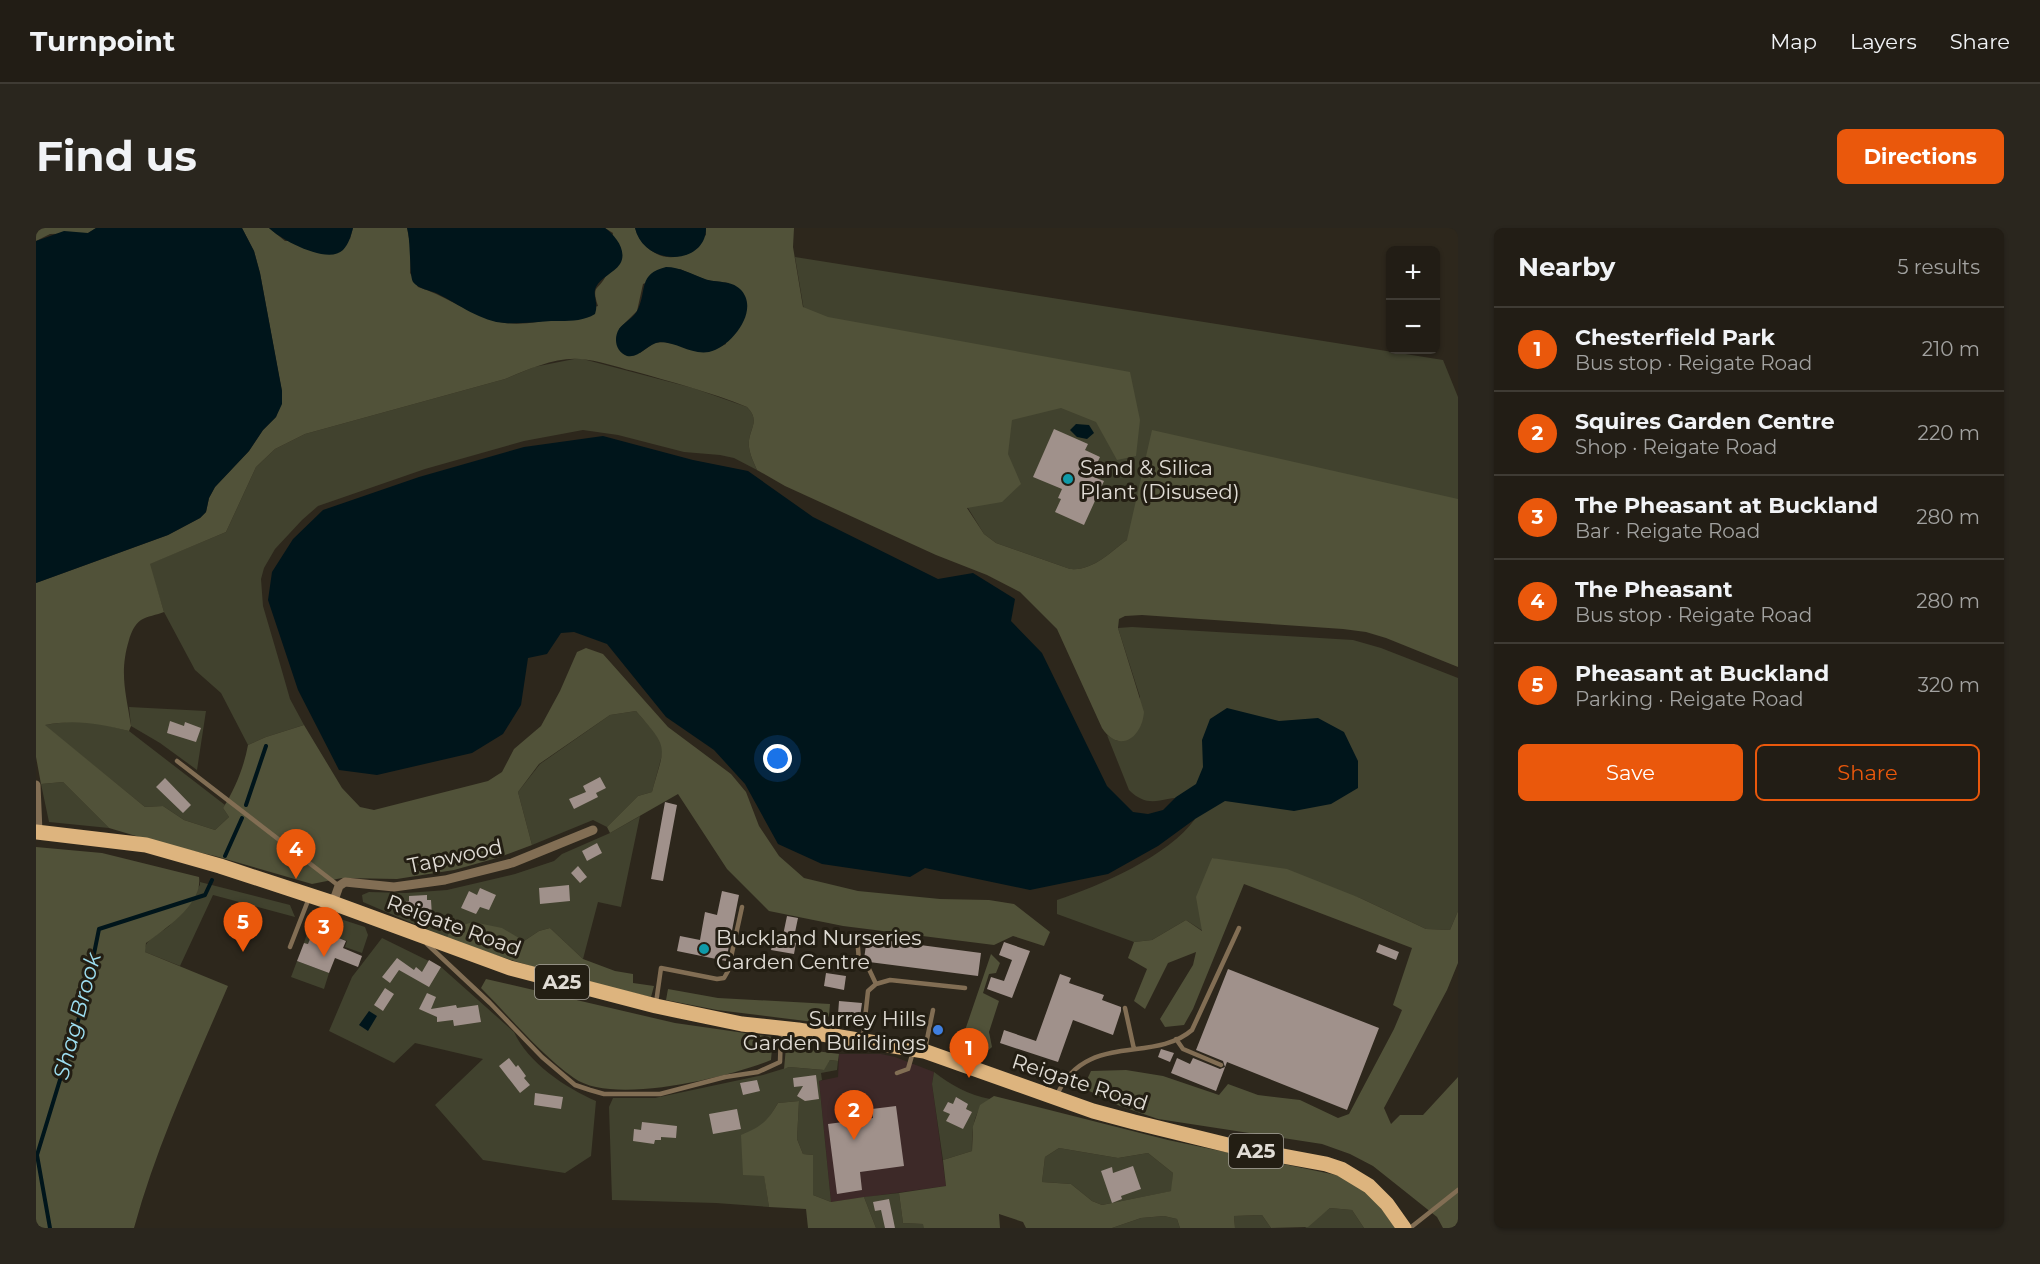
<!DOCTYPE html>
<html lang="en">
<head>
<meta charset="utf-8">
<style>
  :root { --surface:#221d15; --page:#2a261e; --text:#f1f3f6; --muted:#a2a2a0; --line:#3f3b34; --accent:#ea580c }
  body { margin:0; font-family:Montserrat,sans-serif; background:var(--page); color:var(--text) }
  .controls { position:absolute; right:18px; top:18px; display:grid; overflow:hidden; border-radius:9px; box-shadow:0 2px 4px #0004 }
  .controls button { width:54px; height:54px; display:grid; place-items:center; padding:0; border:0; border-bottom:2px solid var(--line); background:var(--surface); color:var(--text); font:30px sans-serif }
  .you { position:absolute; left:742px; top:531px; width:21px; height:21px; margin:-15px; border:4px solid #fff; border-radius:50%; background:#1a73e8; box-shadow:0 0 0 9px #1a73e833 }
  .badge { display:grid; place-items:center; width:39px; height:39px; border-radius:50%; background:var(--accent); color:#fff; font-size:20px; font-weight:700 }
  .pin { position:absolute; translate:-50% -50px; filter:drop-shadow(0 2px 3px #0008) }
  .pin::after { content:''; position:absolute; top:32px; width:21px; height:18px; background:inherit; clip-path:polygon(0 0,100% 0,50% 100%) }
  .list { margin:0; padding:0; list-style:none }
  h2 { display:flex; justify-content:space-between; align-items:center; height:78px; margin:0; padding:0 24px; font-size:26px }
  h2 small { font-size:20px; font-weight:400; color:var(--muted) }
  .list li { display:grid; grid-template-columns:39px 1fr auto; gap:18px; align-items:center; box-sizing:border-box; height:84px; padding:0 24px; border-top:2px solid var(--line) }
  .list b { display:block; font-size:22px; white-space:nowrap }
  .list p { margin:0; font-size:20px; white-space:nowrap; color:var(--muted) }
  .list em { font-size:20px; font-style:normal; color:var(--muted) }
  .actions { display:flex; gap:12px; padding:18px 24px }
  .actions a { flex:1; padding:14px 0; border:2px solid var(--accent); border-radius:9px; text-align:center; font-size:21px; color:var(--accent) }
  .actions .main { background:var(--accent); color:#fff }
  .map { position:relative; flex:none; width:1422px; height:1000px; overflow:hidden; border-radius:9px }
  header { display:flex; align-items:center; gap:36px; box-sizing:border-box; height:84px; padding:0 30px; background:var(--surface); border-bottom:2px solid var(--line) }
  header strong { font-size:28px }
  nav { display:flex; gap:33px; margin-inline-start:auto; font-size:21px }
  .intro { display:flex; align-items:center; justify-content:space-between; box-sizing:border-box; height:144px; padding:0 36px }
  h1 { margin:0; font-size:42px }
  .button { padding:15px 27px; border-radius:9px; background:var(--accent); color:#fff; font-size:21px; font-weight:700 }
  main { display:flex; gap:36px; padding:0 36px }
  aside { flex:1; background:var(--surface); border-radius:9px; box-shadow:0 2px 4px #0004 }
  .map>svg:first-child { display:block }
</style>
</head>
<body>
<header>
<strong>Turnpoint</strong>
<nav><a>Map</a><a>Layers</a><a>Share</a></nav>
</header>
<div class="intro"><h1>Find us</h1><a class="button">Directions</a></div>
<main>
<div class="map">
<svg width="1422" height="1000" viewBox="0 0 1422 1000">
  <rect width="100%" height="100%" fill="#2d271c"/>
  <!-- commercial -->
  <path fill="#3d2928" d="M803 826H845L859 829 898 844 896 856 910 958 795 974 783 853 802 849Z"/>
  <!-- green -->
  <path fill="#41422e" d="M759 29 1407 132 1422 169V389L1091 312C1073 325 1057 343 1034 341L960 315 948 306 919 259 772 106Z
    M543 130 657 160 711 179C726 194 711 202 713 219 714 227 718 235 721 242L698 230 684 227 648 224 582 207 547 202 488 213 389 241 282 278 266 292 239 321 228 340 225 351 227 378 244 436 254 471 268 497 230 509 212 517 185 465 159 442 128 384 113 336 190 304 220 239 239 221 269 206 469 151 498 139Z
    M1096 399 1317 412 1345 420 1422 450V683L1414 702 1390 701 1324 670 1176 630 1167 703 1150 692 1116 712 1098 714 1021 686V672C1063 658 1133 628 1159 591L1150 569C1126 569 1113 582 1093 562L1071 507 1081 513 1090 512 1104 469 1082 400Z
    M93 479 170 483 161 542 124 515 95 498Z
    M600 483 624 510 628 520 616 564 602 568 571 599 557 592 496 617 482 564 504 536 574 487Z
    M30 494H58L93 503 189 577 187 580 193 589 179 602 148 592 127 578 109 579 8 497Z
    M27 554 73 600 13 594 5 556Z
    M604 588 585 679 562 674 547 731 514 700 503 703 488 713 411 710 327 674 326 667 333 664 370 665 411 662 479 646 518 633 526 626 574 605Z
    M164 654 254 677 259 689 177 667 144 738 109 724C107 711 126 705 134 697 145 685 154 670 164 657Z
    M286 685 329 699 332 707 326 725 309 719 311 713 278 701 272 716 268 715 275 693Z
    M346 710 405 739 478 804C492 835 530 860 560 873L555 928 529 945 447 932 399 877 447 831 379 815 358 835 293 803 316 749Z
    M261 733 293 745 288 761 255 749Z
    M794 832 802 833 801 842 785 845 786 852 783 853 795 974 777 967V927L767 926 761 911 763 873 742 875 731 893 721 901 733 979 680 975 576 972 573 879 577 870H619L727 847 753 839 787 842Z
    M898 844C915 857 933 867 954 871 936 882 936 904 936 923L907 932 896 856Z
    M1023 920 1082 930 1112 925 1137 945 1136 963 1066 977 1056 973 1035 956 1006 954 1009 929Z
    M863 965 867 995 888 996V1000H840L828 969Z
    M1294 980 1316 982 1328 1000H1269Z
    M1226 987 1235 1000H1199L1198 988Z
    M1128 988 1141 991 1144 1000H1076L1105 990Z"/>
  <!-- forest -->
  <path fill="#515239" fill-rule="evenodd" d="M0 0H60L52 5 14 6 0 13Z
    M206 0H233L249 13 314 11 317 0H371L375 21 374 45 382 59C407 67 428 82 453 91 487 104 529 87 562 78 555 57 562 63 570 48 574 39 575 16 577 5L569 0H599C604 18 624 34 643 28 652 25 663 13 670 7V0H758L757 19 767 79 792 89 1094 144 1104 192 1100 228 1081 232 1060 194 1025 180 976 192 972 226 985 256 966 274 931 280 948 306 960 315 1034 341C1057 343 1073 325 1091 312L1116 202 1422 271V439L1350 410 1330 404 1307 401 1106 387 1089 388 1083 391 1082 400 1108 484C1106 510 1083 526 1066 500L1021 401 984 364 951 347 900 327 749 258 721 242C718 235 714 227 713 219 711 202 726 194 711 179 674 164 636 154 597 143 580 139 562 132 544 131 519 129 491 142 469 151L269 206 239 221 220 239 190 304 114 336 128 384C121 387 111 388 105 392 98 397 95 405 93 412 83 445 90 465 95 498L93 503C63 496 40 491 9 497L109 579 127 578 148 592 179 602 193 589 187 580C199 561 208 539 212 517L230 509 268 497 306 560 324 579 338 582 452 553 466 544 478 521 505 498 524 463 541 424 550 420 567 426 632 499 695 546 710 564 723 598 743 628 768 650 822 663 904 671 953 672 978 676 1014 704 1008 718 977 708 958 717 807 698 733 683 691 641 642 566 574 605 571 599 602 568 616 564C629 516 634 522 600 483L574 487 503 536 482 564 496 617 461 630 418 642 361 651 306 650 276 656 179 628 127 616 73 600 27 554 5 556 0 529V355L132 307 164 290 170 284 173 270 179 259 213 223 227 202 240 189 246 163 243 148 224 45 218 23ZM644 41 670 52 693 55 690 116 675 123 628 114 618 115 604 125 583 101 601 83 607 56Z
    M0 619 66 625 163 649C167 676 129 701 110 715L109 724 192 758C158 838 121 916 98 1000H0Z
    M1176 630 1251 641 1324 670 1390 701 1414 702 1422 683V735L1411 762 1348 880 1355 896 1364 887H1387L1422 849V1000H1407L1401 989 1371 965 1337 938 1314 926 1286 916 1122 891 1084 878 1047 860 1055 843 1090 842 1127 848 1183 867 1192 856 1222 867 1264 872 1302 890 1313 886 1358 801 1366 782 1357 777 1376 720 1208 656 1157 781 1148 797 1129 799 1124 791 1157 737 1160 724 1132 735 1109 781 1098 773 1111 741 1092 730 1098 714 1116 712 1150 692 1166 703 1160 669Z
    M437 694 466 700 488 713 503 703 514 700 547 731 579 743 597 746V755L618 758 615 769C546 753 478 735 411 710L414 701Z
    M955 726 964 735 960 745 953 746 947 765 963 773 953 804 956 819 949 825 924 817Z
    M450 751 639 795 737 809 735 832C693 849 576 878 538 850 505 827 474 789 445 760Z
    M632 761 682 770 794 776 793 788 786 795 681 782 630 772Z
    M750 819 803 826 802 833 794 832 788 842 753 839 748 841Z
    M958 868 1132 912 1305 948 1334 964 1359 1000H1328L1316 982 1294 980 1272 999 1235 1000 1226 987 1198 988 1199 1000H1144L1141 991 1128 988 1105 990 1076 1000H990L987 994 963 986 964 1000H888L887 996 867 995 863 965 910 958 907 932 936 923 937 898 944 877ZM1023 920 1082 930 1112 925 1137 945 1135 963 1066 977 1056 973 1035 956 1006 954 1009 929Z
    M763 873 761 911 767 926 777 927V967L795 974 828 969 840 1000H772L770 981 733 979 728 948 707 947 705 907C725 899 731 894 742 875Z"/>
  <!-- water -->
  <path fill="#00151b" d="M60 0H206L218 23 224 45 246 163V176L240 189 227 202 213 223 179 259 173 270 170 284 164 290 132 307 0 355V13L28 3 52 5Z
    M233 0H317C315 7 313 16 307 22 292 37 245 12 233 0Z
    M371 0H569C579 7 592 23 584 36 578 45 565 49 560 59 556 68 563 74 559 86 546 94 530 93 515 93 499 94 484 96 469 95 446 94 422 76 402 66 394 62 382 61 377 54 373 47 375 13 371 0Z
    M599 0H670C670 38 608 39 599 0Z
    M630 39C644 39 655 46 669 51 680 55 695 52 704 61 725 81 696 119 673 124 655 127 641 114 624 114 612 115 603 131 591 128 580 124 577 111 583 101 588 94 598 90 602 81 611 62 602 46 630 39Z
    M1040 196 1053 197 1058 205 1051 211 1041 209 1034 202Z
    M567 208 657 232 712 243 777 289 902 351 937 345 979 371 975 393 1006 425 1071 558 1097 584 1112 586 1127 582 1140 569 1160 556 1167 539 1166 512 1174 491 1191 480 1243 493 1282 490 1308 504 1322 533V560L1295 576 1258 583 1189 573 1159 591 1122 618 1072 646 994 662 889 640 874 649 786 636 742 616 709 556 678 522 630 489 571 416 538 404 525 405 511 426 492 430 485 477 467 506 436 525 341 547 303 542 262 462 232 372 236 344 257 311 287 282 383 249 488 219Z
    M333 783 341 788 332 803 323 797Z"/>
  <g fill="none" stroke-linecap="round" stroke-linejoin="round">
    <!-- stream -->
    <path stroke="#00151b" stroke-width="4" d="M210 577 230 518
      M189 628 206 590
      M14 1000 1 927 49 770 63 701 169 667 176 652"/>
  </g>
  <!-- building -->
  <path fill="#a0918b" d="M1018 201 1052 216 1049 222 1064 229 1055 248 1068 253 1048 297 1019 284 1025 271 1022 270 1026 261 997 249Z
    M134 493 148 498 149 494 165 500 160 514 131 505Z
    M564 549 570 560 560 565 562 569 538 581 533 571 550 564 547 558Z
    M129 550 155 577 147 585 120 559Z
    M629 574 641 577 627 653 615 651Z
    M561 615 566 625 551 633 546 623Z
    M542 638 551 649 544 655 535 645Z
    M533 657 534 673 504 676 503 660Z
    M444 660 460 667 453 682 444 679 440 686 425 680 433 663 441 667Z
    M686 663 703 667 690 733 641 723 644 708 664 712 669 684 681 687Z
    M391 667V672H395L396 688 371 689 370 673H373V668Z
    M751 688 762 690 757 714 760 715 758 726 735 722 738 710 746 712Z
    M278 700 310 713 307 720 326 728 322 739 299 730 293 745 261 733 268 715 272 716Z
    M831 710 945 725 942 748 833 734 828 731Z
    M968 714 994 723 976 770 951 761 955 749 968 753 976 732 963 727Z
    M1343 716 1363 724 1360 732 1340 724Z
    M361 730 378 742 380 739 386 744 393 732 405 739 393 759 363 742 354 755 346 749Z
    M1192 741 1343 800 1311 882 1191 834 1180 863 1135 845 1141 830 1154 836 1157 830 1184 841 1189 839 1187 833 1160 822Z
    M790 745 810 748 808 762 788 758Z
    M1024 746 1035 750 1033 755 1068 767 1066 772 1085 779V783L1077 807 1037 792 1022 834 964 815 968 802 1000 813Z
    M349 760 358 766 347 783 338 777Z
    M391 765 400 769 395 781 420 777 421 780 442 777 445 794 418 798 417 792 401 794V789L383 781Z
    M803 773 826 775 824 789 802 787Z
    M1125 821 1138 825 1134 834 1122 829Z
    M473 830 480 839 482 837 490 848 488 850 494 857 484 865 463 838Z
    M780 847 783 871 769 873 761 868 767 858 758 859 757 850Z
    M721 852 724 863 707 867 704 855Z
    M499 865 527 869 525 881 498 877Z
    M920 869 932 876 930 881 936 884 927 901 910 893 914 886 907 883 912 874 917 876Z
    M860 878 868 938 824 944 826 962 801 966 792 896 837 890 836 881Z
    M701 881 705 901 677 906 673 886Z
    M606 894 641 898 640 910 625 909V912H619L618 916 597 913 598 901 605 902Z
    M1097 938 1105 961 1085 968 1086 971 1076 975 1065 943 1076 939 1077 945Z
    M853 971 859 1000H849L845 982 839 983 837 974Z"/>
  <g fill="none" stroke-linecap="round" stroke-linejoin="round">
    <!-- lane -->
    <path stroke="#826e54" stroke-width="4.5" d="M141 533 303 658
      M821 708 823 733 832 739 840 756
      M391 716 454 775 506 829 539 857 554 862 568 866H624L689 849 722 844 744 834 745 803
      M254 719 273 670
      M620 775 625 740 681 751 688 750 692 743 706 679
      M1089 780 1098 821
      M827 809 832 763 840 756 854 752 929 760
      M1140 811 1147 821 1185 837
      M889 821 897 782
      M861 845 872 841 877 824
      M1021 867C1049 803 1117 836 1156 802L1203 700
      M1374 1000 1422 962"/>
    <!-- street -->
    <path stroke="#826e54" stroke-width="9" d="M0 557 2 604
      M297 675 303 658 309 654 358 659 409 652 476 635 557 602"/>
    <!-- primary -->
    <path stroke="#ddb47e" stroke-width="15" d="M0 604 110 617 184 638 297 675 474 740 620 778 706 796 762 802 888 823 1057 883 1098 894 1204 920 1290 936 1305 941 1333 958 1351 976 1368 1000"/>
  </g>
  <!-- markers -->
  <g fill="#0f9aa8" stroke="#231e13" stroke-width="2">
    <circle cx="1032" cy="251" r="6"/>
    <circle cx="668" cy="721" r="6"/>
  </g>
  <circle fill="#3f7fe0" stroke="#231e13" stroke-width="2" cx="902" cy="802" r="6"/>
  <g text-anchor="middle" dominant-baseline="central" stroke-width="6" stroke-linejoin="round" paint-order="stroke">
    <!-- shield labels -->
    <g fill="#231e13" stroke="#a7a39b" stroke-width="1.5">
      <rect x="499" y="737" width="54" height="34" rx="4.5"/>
      <rect x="1193" y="906" width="54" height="34" rx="4.5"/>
    </g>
    <g font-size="20" font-weight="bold" fill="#e0dcd5">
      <text x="526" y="754">A25</text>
      <text x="1220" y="923">A25</text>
    </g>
    <!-- poi labels -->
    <g font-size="21" fill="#e0dcd5" stroke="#231e13" text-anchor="start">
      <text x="1044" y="239">Sand &amp; Silica<tspan x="1044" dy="24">Plant (Disused)</tspan></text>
      <text x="680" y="709">Buckland Nurseries<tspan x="680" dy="24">Garden Centre</tspan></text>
      <text x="890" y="790" text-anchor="end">Surrey Hills<tspan x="890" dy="24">Garden Buildings</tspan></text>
    </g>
    <!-- street labels -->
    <g font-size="21" fill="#e0dcd5" stroke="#231e13">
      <text transform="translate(419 628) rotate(-12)">Tapwood</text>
      <text transform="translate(418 697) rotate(20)">Reigate Road</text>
      <text transform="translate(1044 854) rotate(18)">Reigate Road</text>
    </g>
    <!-- water labels -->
    <g font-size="22" font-style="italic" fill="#9cddf0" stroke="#231e13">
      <text transform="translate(41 788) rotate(-75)">Shag Brook</text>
    </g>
  </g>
</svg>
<div class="controls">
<button>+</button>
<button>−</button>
</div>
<div class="you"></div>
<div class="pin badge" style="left:933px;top:850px">1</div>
<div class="pin badge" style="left:818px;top:912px">2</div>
<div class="pin badge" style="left:288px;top:729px">3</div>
<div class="pin badge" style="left:260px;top:651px">4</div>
<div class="pin badge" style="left:207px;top:724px">5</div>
</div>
<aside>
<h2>Nearby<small>5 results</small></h2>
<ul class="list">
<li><span class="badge">1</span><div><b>Chesterfield Park</b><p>Bus stop · Reigate Road</p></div><em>210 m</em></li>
<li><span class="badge">2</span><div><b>Squires Garden Centre</b><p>Shop · Reigate Road</p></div><em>220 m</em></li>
<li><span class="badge">3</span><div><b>The Pheasant at Buckland</b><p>Bar · Reigate Road</p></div><em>280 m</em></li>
<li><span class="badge">4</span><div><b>The Pheasant</b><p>Bus stop · Reigate Road</p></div><em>280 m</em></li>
<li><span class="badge">5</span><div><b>Pheasant at Buckland</b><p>Parking · Reigate Road</p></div><em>320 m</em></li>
</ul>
<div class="actions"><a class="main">Save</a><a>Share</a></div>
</aside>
</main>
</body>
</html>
